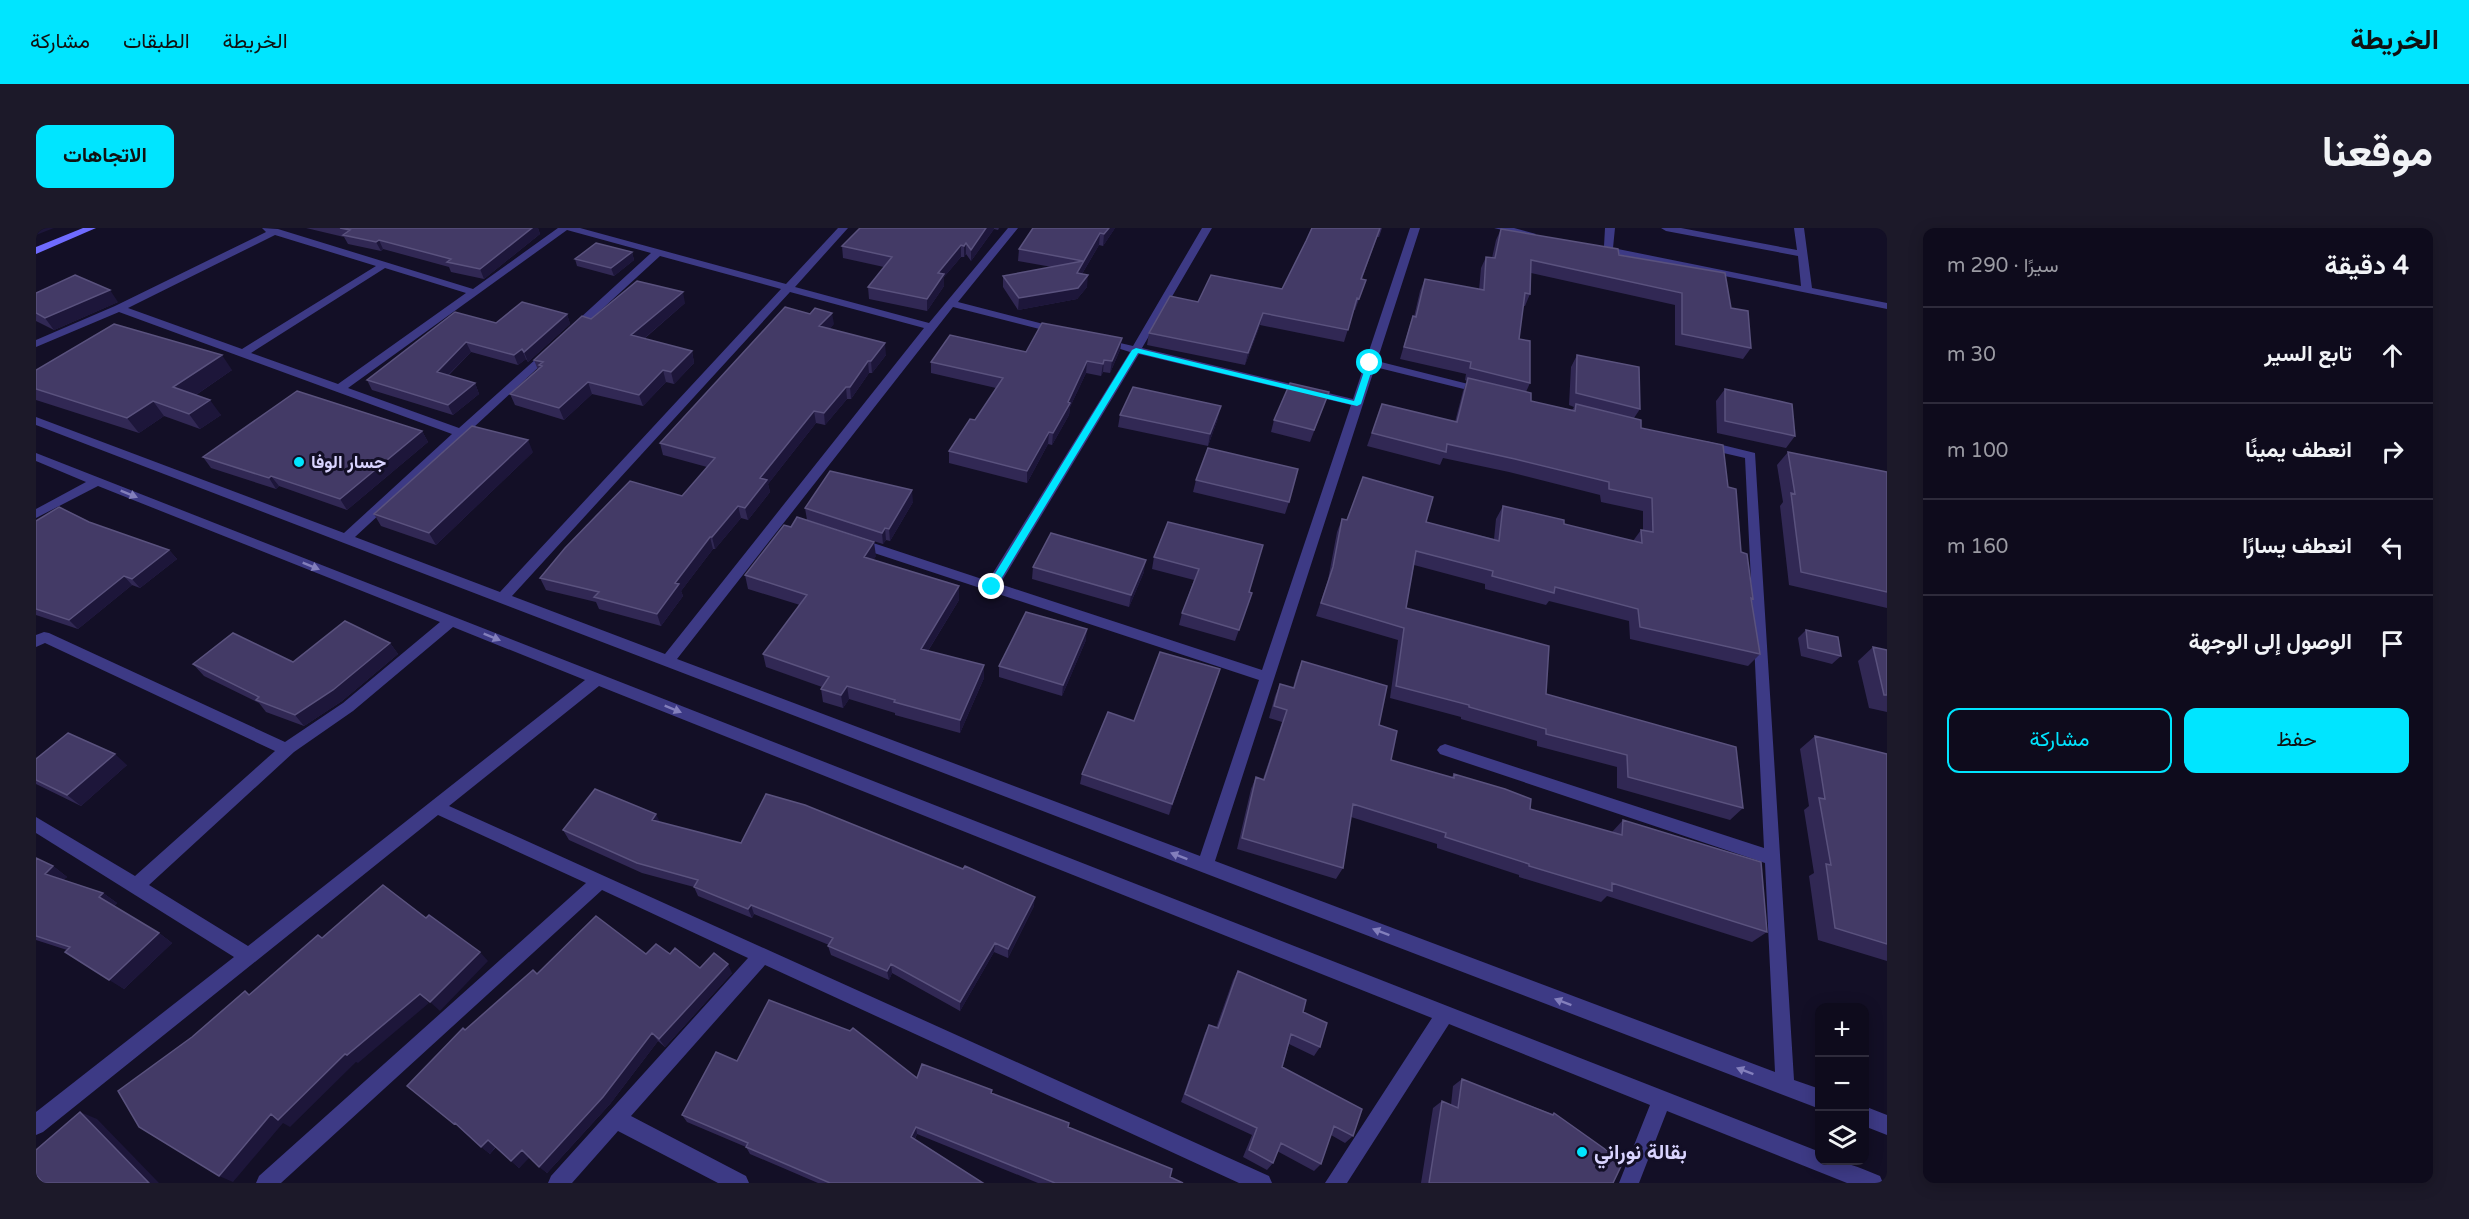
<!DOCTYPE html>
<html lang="ar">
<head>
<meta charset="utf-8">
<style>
  :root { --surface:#0e0b1c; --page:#1c1929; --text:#f1f3f6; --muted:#9b9ba3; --line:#2e2b3b; --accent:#00e5ff }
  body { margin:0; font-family:"Varela Round",Vazirmatn,sans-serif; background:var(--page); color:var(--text); direction:rtl }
  .controls { position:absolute; right:18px; bottom:18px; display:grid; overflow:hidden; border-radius:12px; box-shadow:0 3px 15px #0003 }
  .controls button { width:54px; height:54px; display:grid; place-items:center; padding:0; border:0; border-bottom:2px solid var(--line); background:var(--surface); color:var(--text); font:30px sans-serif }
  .stop { position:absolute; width:18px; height:18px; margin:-14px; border:4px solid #00e5ff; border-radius:50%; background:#fff }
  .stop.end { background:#00e5ff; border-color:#fff; box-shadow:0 2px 6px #0008 }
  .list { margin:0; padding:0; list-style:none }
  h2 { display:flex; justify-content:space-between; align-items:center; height:78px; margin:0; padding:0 24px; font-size:26px }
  h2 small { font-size:20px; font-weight:400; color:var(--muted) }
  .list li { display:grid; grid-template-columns:39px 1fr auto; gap:18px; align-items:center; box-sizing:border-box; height:96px; padding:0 24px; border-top:2px solid var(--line) }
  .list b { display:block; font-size:22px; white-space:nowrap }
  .list em { font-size:20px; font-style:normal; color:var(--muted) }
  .actions { display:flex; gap:12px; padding:18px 24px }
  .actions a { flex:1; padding:14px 0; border:2px solid var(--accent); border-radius:12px; text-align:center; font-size:21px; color:var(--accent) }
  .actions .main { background:var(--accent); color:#111 }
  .icon { flex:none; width:33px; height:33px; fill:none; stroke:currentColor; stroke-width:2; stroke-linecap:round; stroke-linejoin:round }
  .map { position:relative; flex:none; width:1851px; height:955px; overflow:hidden; direction:ltr; border-radius:12px }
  header { display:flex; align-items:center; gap:36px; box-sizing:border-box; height:84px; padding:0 30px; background:var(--accent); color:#111 }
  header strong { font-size:28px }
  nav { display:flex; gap:33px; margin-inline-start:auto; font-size:21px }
  .intro { display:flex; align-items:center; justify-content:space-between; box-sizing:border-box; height:144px; padding:0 36px }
  h1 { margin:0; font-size:42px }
  .button { padding:15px 27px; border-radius:12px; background:var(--accent); color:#111; font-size:21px; font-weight:700 }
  main { display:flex; gap:36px; padding:0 36px }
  aside { flex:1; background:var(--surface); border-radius:12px; box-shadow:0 3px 15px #0003 }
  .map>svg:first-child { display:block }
</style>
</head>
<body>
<header>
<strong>الخريطة</strong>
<nav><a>الخريطة</a><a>الطبقات</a><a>مشاركة</a></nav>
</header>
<div class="intro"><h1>موقعنا</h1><a class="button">الاتجاهات</a></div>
<main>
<aside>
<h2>4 دقيقة<small>سيرًا · 290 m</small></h2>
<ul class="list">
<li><svg class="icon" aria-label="ahead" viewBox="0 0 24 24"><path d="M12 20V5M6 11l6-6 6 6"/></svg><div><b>تابع السير</b></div><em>30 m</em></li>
<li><svg class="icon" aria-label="right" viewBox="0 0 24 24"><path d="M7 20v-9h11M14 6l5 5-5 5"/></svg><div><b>انعطف يمينًا</b></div><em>100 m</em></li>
<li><svg class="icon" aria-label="left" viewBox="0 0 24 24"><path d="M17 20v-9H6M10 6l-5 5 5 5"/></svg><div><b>انعطف يسارًا</b></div><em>160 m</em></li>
<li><svg class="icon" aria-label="arrive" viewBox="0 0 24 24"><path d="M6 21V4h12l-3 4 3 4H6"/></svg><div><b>الوصول إلى الوجهة</b></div></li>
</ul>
<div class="actions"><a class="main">حفظ</a><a>مشاركة</a></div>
</aside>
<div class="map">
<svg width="1851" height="955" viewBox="0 0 1851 955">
  <rect width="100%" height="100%" fill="#130f26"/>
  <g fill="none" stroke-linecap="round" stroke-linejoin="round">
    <!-- street -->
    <path fill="#3d3a85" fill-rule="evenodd" d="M226 0 242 1 437 61 522 0H544L750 56 802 0H812L759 59 893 95 972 0H982L922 74 1027 101V105L1023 106 917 79 641 431 1164 628 1223 452 817 318 815 315 822 310 952 353 1094 124 1062 114 1067 111 1097 118 1166 0H1176L1106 120 1317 171 1374 0H1384L1341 133 1452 161 1454 163 1448 166 1339 139 1179 633 1739 844 1729 635 1404 526 1401 522 1404 518 1409 516 1728 620 1709 230 1666 220 1664 217 1670 213 1719 225 1758 852 1784 861V881L0 197V189L308 305 416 206 83 84 0 119V112L79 78 230 4ZM531 2 615 25 532 101V105H540L624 28 745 61 464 364 319 309 519 124 514 121 510 122 423 200 312 160ZM239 7 340 38 206 121 92 80ZM349 40 430 65 302 156 215 125ZM754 64 888 100 629 426 476 368ZM1103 126 1315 177 1226 442 964 356Z
      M1458 0H1478L1500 6 1495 9Z
      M1569 0H1579L1577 20 1765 58 1762 28 1630 3 1625 0H1645L1761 22 1758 0H1768L1776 60 1851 75V81L1560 22V18H1568Z
      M0 225 1784 924V932C1808 932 1822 939 1844 948L1847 955H1811L1631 883 1603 955H1583L1614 877 1413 796 1311 955H1289L1396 790 563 458 413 578 1233 948 1236 955H1203L729 737 595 888 710 948 713 955H682L582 903 536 955H512L515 948 712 730 566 662 245 955H220L223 948 550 655 402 587 7 904 0 907V884L198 729 0 605V589L99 648 239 523 9 415 0 419V407L8 404 13 405 249 514 307 475 404 394 62 258 0 290V281L50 254 0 233ZM417 399 549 452 212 718 113 657 258 524 317 483Z
      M1828 878 1851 887V907L1828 898Z"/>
    <!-- secondary -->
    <path fill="#6f6bff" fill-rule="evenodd" d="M47 0H60L0 26V19Z"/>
  </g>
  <!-- wall -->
  <path fill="#312854" d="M270 0H502L504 6 448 51 415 44 413 39 347 21 345 23 312 16 308 9Z
    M824 0H963L962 2 958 1 935 33 930 26 928 29H925L908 49V58L891 83 833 71 832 59 848 39 807 30 806 18Z
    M1079 0 1067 18 1063 17 1046 46 1051 59 1041 71 982 82 967 59V48L1016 39 982 33 983 21Z
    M1276 0H1346L1343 9H1341L1326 51 1330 52 1319 82H1318L1308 114 1224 97 1209 137 1111 117 1113 105 1162 74 1246 61 1270 13Z
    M1465 1 1583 27 1695 80 1715 120 1707 131 1639 117V77L1495 45 1494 66 1489 78H1487L1483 111 1494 155 1490 164 1495 173 1536 182 1538 179 1533 177 1535 139 1541 127 1604 181 1598 190 1605 200 1692 259 1705 324 1717 371 1715 373 1724 426 1712 438 1594 411 1593 393 1513 373 1510 377 1449 361V356L1378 337 1370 380 1510 466 1707 580 1694 592 1581 560V539L1501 518V513L1425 491V489L1354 470 1362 412 1280 388 1292 352 1301 304 1306 291 1390 294 1458 311 1460 291 1467 278 1528 296 1597 313 1605 302H1607V283L1565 274 1564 267 1473 244 1407 230 1404 237 1331 218 1346 176 1419 194 1427 163 1431 153 1429 152 1430 146 1364 131 1373 100 1377 88 1378 89 1384 63 1389 51 1443 62 1445 40 1450 29 1456 30 1460 12Z
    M596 24 598 32 578 48 541 38 539 31Z
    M0 65 82 74 18 102 0 93Z
    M649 75 608 111 656 123 658 135 638 156 630 154 607 178 556 166 528 192 479 177 474 166 502 142 498 132 555 91Z
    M531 86 534 96 492 134 490 131 482 137 435 124 412 148 439 155 443 166 417 187 336 162 331 152 460 95Z
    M798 96 793 101 850 127 836 145H833L815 171H811L789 197 780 195 732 256 734 264 712 292 705 290 679 321H677L645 363 647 368 625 398 563 381 560 374 510 362 504 350 646 268 671 239 627 227 624 215Z
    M1086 110 1084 122 1074 145 1067 144 1065 148 1050 145 1034 179 1033 187 1016 217 1012 216 991 255 913 235V223L939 192 960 160 895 145V134L990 124Z
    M0 142H196L160 167 185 187 164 201 128 188 103 205 0 172Z
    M1689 161 1759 208 1750 220 1681 205 1680 173Z
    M1293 164 1274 214 1235 204 1238 192Z
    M1084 187 1182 190 1172 218 1082 199Z
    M386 203 392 214 311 282 243 258 240 261 175 240 167 229Z
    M497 224 400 317 345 298 338 286Z
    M1752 224 1851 244V380L1753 357 1744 278 1747 274 1741 237Z
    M1160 252 1253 274 1249 286 1157 264Z
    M877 274 854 313 850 312 847 316 771 292 769 280Z
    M0 293 53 294 133 322 141 331 104 360 96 357 42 401 0 387Z
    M1227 317 1213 364 1216 365 1199 413 1143 397 1146 385 1158 352 1116 341 1118 329Z
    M840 328 837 332 923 358V372L892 423 948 437V450L924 505 859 487V485L813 471 807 480 787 474 785 461 786 459 730 439 727 426 764 377 712 361 709 347Z
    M997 339 1108 344 1093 379 996 351Z
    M1770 402 1805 428 1796 436 1765 428 1762 410Z
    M1050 412 1026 468 963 449V438Z
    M354 415 362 426 306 473 268 498 230 484 223 475 168 448 157 436 257 434Z
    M1837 419 1851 422V484L1833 480 1822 433Z
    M1266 433 1343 497 1355 532 1415 550 1418 546 1494 581 1576 604 1587 592 1731 704 1716 714 1571 668 1565 674 1483 649V647L1401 620V616L1315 589 1307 640 1300 651 1201 621 1215 561 1220 549 1227 551 1246 494 1233 490 1239 468 1244 456 1257 460 1261 445Z
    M1184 441 1133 587 1044 556 1046 546 1098 493Z
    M1779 508 1851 526V733L1782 712 1773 648 1778 645 1768 582 1773 578 1764 521Z
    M0 531 91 537 45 578 0 556Z
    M624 594 705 615 998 678 972 730 958 724 924 783 856 745 853 752 795 727 792 718 793 717 718 686 716 690 662 668 658 659 606 645 533 612 527 602Z
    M0 630 17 638 31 649 27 652 67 665 81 675 78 678 123 705 136 715 88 761 31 722 0 712Z
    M634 726 664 740 696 745 629 819 622 813 574 876 511 945 493 929 483 940 460 919 454 926 427 903 429 802 501 746Z
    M1202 743 1267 784 1284 819 1278 828 1253 816 1246 839 1317 908 1309 915 1295 907 1285 936 1278 943 1241 923 1237 935 1231 942 1207 929 1216 907 1145 874 1169 805 1173 797 1180 800 1197 752Z
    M701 833 881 850 956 866 1032 899 1147 955H1002L881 906 879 911 947 955H782L714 926 710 919 651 894 646 887Z
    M1426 851 1516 886 1518 885 1577 955H1385L1397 880 1406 873 1415 877 1417 858Z"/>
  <!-- shaded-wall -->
  <path fill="#1d163a" d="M0 0H18L0 7Z
    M496 0H502L504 6 448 51 444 41Z
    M950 0H958V1L935 33V22Z
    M1073 0H1079L1067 18 1068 6Z
    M1064 5 1063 17 1040 56 1041 45Z
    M343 12 347 21 345 23 340 14Z
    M930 15V26L928 29V18Z
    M925 17V29L908 49V58L891 83V71L902 45Z
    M596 24 598 32 578 48 575 40Z
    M1052 47 1051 59 1041 71 982 82 983 70Z
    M74 62 82 74 18 102 9 90Z
    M647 64 649 75 598 119 595 107Z
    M796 85 798 96 785 110 783 98Z
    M1227 85 1224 97 1209 137 1212 125Z
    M531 86 534 96 492 134 488 124Z
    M1086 110 1084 122 1074 145 1076 133Z
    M430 114 435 124 405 154 401 144Z
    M849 115 850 127 836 145 835 133Z
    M486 121 490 131 482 137 478 127Z
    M656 123 658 135 638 156 635 144Z
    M186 127 196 142 148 175 137 159Z
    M1068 132 1067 144 1065 148 1067 136Z
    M832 133 833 145 815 171 814 159Z
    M1051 133 1050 145 1034 179 1033 187 1016 217 1017 205Z
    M627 142 630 154 607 178 603 167Z
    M552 154 556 166 528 192 523 180Z
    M439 155 443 166 417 187 412 177Z
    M810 159 811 171 789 197 788 185Z
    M174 172 185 187 164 201 153 186Z
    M117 173 128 188 103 205 91 190Z
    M1185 178 1182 190 1172 218 1174 206Z
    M778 183 780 195 732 256 734 264 712 292 709 280 724 250Z
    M386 203 392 214 311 282 304 271Z
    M1013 204 1012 216 991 255V243Z
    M492 212 497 224 400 317 393 305Z
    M235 248 243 258 240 261 233 250Z
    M876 262 877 274 854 313 853 301Z
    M702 278 705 290 679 321 676 309Z
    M849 300 850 312 847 316 846 305Z
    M674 309 677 321 645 363 647 368 625 398 621 386 639 355Z
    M838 314 840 328 830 343 828 329Z
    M133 322 141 331 104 360 96 351Z
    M1110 332 1108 344 1093 379 1095 367Z
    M88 348 96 357 42 401 33 392Z
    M923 358V372L885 434V421Z
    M1051 401 1050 412 1026 468 1027 457Z
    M354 415 362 426 306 473 268 498 259 487Z
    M948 437V450L924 505V492Z
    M1184 441 1180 453 1133 587 1136 576Z
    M811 458 813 471 807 480 805 467Z
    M79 526 91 537 45 578 31 567Z
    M620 586 625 596 616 592Z
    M17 638 31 649 23 656 9 646Z
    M67 665 81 675 77 679 63 669Z
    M999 669 998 678 972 730V721Z
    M715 677 718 686 716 690 712 681Z
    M123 705 136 715 88 761 73 752Z
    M959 715 958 724 924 783V774Z
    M444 724 452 733 404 783 394 774Z
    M692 736 696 745 629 819 623 811Z
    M855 736 856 745 853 752 851 743Z
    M384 766 393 775 322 835 320 834 254 899 247 895 197 954 183 948 235 886Z
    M616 805 622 813 574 876 511 945 503 939Z
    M44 884 61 891 123 955H113Z
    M880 899 881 906 876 916 875 909Z
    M452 912 460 918 454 926 445 919Z
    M486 922 494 929 483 940 475 933Z"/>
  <!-- building -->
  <path fill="#433a66" stroke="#5a527e" stroke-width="1.5" d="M304 0H496L444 41 411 34 415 31 343 12 340 14 307 7 314 2Z
    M824 0H950L935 22 930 15 928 18 925 17 902 45 908 46 891 71 832 59 856 29 806 18Z
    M997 0H1073L1068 6 1064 5 1041 45 1052 47 1042 60 983 70 967 48 1047 33 983 21Z
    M1276 0H1344L1325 51 1330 52 1323 71 1321 70 1312 102 1227 85 1212 125 1113 105 1134 68 1162 74 1175 47 1246 61 1270 13Z
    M1465 1 1582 21 1583 27 1689 45 1695 80 1712 83 1715 120 1646 106V65L1495 32 1494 66 1489 65 1483 111 1494 113V155L1434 140 1435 134 1368 119 1377 88 1380 89 1389 51 1448 62 1450 29 1459 30Z
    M560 15 596 24 575 40 539 31Z
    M39 47 74 62 9 90 0 85V65Z
    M601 53 647 64 595 107 656 123 635 144 627 142 603 167 552 154 523 180 474 166 506 138 503 137 507 134 498 132 546 88 555 91Z
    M486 74 531 86 488 124 486 121 478 127 430 114 401 144 439 155 412 177 331 152 419 84 460 95Z
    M749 79 774 86 779 80 796 85 783 98 849 115 835 133H832L814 159H810L788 185 778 183 724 250 731 252 709 280 702 278 676 309H674L639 355 643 356 621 386 558 369 563 364 504 350 529 320 594 253 646 268 679 230 624 215Z
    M1006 95 1086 110 1076 133 1068 132 1067 136 1051 133 1032 174 1034 175 1017 205 1013 204 991 243 913 223 934 191 939 192 967 150 895 134 914 107 990 124Z
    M78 96 186 127 137 159 174 172 153 186 117 173 91 190 0 161V142Z
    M1541 127 1603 139 1604 181 1540 165Z
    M1432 150 1495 165V173L1539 183 1540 176 1605 192V200L1687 217 1692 259 1700 261 1705 324 1711 326 1717 371 1715 370 1724 426 1604 399 1602 381 1519 359 1518 365 1456 348 1457 343 1380 323 1370 380 1513 418 1510 466 1700 519 1707 580 1592 549 1591 527 1510 506V501L1433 479V477L1360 458 1368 400 1285 375 1297 339 1306 291 1311 292 1327 249 1397 269 1390 294 1463 313 1467 278 1528 292V296L1606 315 1605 302 1617 304 1616 270 1573 261V254L1479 231 1411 216 1410 224 1336 205 1346 176 1421 194Z
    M1254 155 1293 164 1278 202 1238 192Z
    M1097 159 1185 178 1174 206 1084 187Z
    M1689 161 1756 176 1759 208 1689 193Z
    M261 163 386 203 304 271 235 248 233 250 167 229Z
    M436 198 492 212 393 305 338 286Z
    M1172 220 1262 241 1253 274 1160 252Z
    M1752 224 1851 244V364L1765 344 1755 265 1759 266Z
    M794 243 876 262 853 301 849 300 846 305 769 280Z
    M23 279 53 294 133 322 96 351 88 348 33 392 0 381V293Z
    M761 289 838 314 828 329 923 358 885 421 948 437 924 492 858 474 859 472 811 458 805 467 785 461 793 449 727 426 771 367 709 347 748 297 755 299Z
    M1132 294 1227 317 1213 364 1216 365 1203 402 1146 385 1163 341 1118 329Z
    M1015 305 1110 332 1095 367 997 339Z
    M990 384 1051 401 1027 457 963 438Z
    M309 393 354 415 297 462 259 487 220 472 223 469 157 436 197 405 257 434Z
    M1770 402 1802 409 1805 428 1772 420Z
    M1837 419 1851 422V467H1848Z
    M1124 424 1184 441 1136 576 1046 546 1072 484 1098 493Z
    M1266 433 1351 458 1343 497 1361 503 1355 532 1418 550V546L1469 561 1495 571 1494 581 1586 607 1587 592 1725 634 1731 704 1576 655V663L1493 638V636L1409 609 1410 605 1317 576 1307 640 1206 610 1220 549 1228 552 1251 482 1238 478 1244 456 1258 460Z
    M32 505 79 526 31 567 0 552V531Z
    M1779 508 1851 526V716L1799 700 1790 636 1795 637 1783 570 1789 571Z
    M559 561 620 586 616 592 705 615 730 566 769 577 927 641 929 638 999 669 972 721 959 715 924 774 855 736 851 743 792 718 797 710 715 677 712 681 658 659 662 652 601 635 527 602Z
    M0 630 17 638 9 646 67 665 63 669 123 705 73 752 29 724 34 719 0 708Z
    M347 657 390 690 393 687 444 724 394 774 384 766 311 827 309 826 242 892 235 886 183 948 103 899 82 863 156 809 209 763 213 767 282 707 286 710Z
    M560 688 610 726 620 716 634 726 639 720 664 740 678 725 692 736 623 811 616 805 567 869 503 939 486 922 475 933 452 912 445 919 419 895 418 896 371 858 427 800 429 802 497 742 501 746Z
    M1202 743 1270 772 1267 784 1291 795 1284 819 1255 806 1246 839 1326 881 1317 908 1298 898 1285 936 1245 915 1237 935 1213 922 1221 900 1149 866 1173 797 1182 800Z
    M733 772 814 803 817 800 881 850 886 836 956 862 955 865 1033 895 1032 899 1136 941 1134 949 1147 955H1019L880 899 875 909 947 955H794L710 919 712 915 646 887 680 824 701 833Z
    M1426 851 1517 887 1518 885 1587 934 1577 955H1393L1406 873 1422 880Z
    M44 884 113 955H7L0 947V922Z"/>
  <!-- one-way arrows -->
  <defs><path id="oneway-solid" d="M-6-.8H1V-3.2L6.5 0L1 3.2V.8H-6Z" transform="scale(1.5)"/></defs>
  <g fill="#837fbc">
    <use href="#oneway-solid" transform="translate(93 266) rotate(22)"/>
    <use href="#oneway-solid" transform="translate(275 338) rotate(22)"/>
    <use href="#oneway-solid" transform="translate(456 409) rotate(22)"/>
    <use href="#oneway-solid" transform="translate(637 481) rotate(22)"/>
    <use href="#oneway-solid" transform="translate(1143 628) rotate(-159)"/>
    <use href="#oneway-solid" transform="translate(1345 704) rotate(-159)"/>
    <use href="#oneway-solid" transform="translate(1527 774) rotate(-159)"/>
    <use href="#oneway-solid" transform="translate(1709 843) rotate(-159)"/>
  </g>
  <!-- route -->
  <path fill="#00e5ff" d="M1100 120 1318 173 1331 135 1334 133 1338 135 1325 176 1321 178 1102 125 959 361H952V357L1096 122Z"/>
  <!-- markers -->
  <g fill="#00e5ff" stroke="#130f26" stroke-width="2">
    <circle cx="263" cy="234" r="6"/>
    <circle cx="1546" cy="924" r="6"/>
  </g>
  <g text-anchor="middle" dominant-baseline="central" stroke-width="6" stroke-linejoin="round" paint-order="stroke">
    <!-- poi labels -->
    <g font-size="18" font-weight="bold" fill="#d9d4ff" stroke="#130f26" text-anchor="start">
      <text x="275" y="234">جسار الوفا</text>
    </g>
    <!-- near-poi labels -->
    <g font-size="21" font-weight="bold" fill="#d9d4ff" stroke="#130f26" text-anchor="start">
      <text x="1558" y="924">بقالة نوراني</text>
    </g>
  </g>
</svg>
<div class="controls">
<button>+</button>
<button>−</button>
<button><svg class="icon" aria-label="layers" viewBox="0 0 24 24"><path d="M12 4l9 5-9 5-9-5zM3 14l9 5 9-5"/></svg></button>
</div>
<div class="stop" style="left:1334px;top:135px"></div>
<div class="stop end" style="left:956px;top:359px"></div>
</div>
</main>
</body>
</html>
